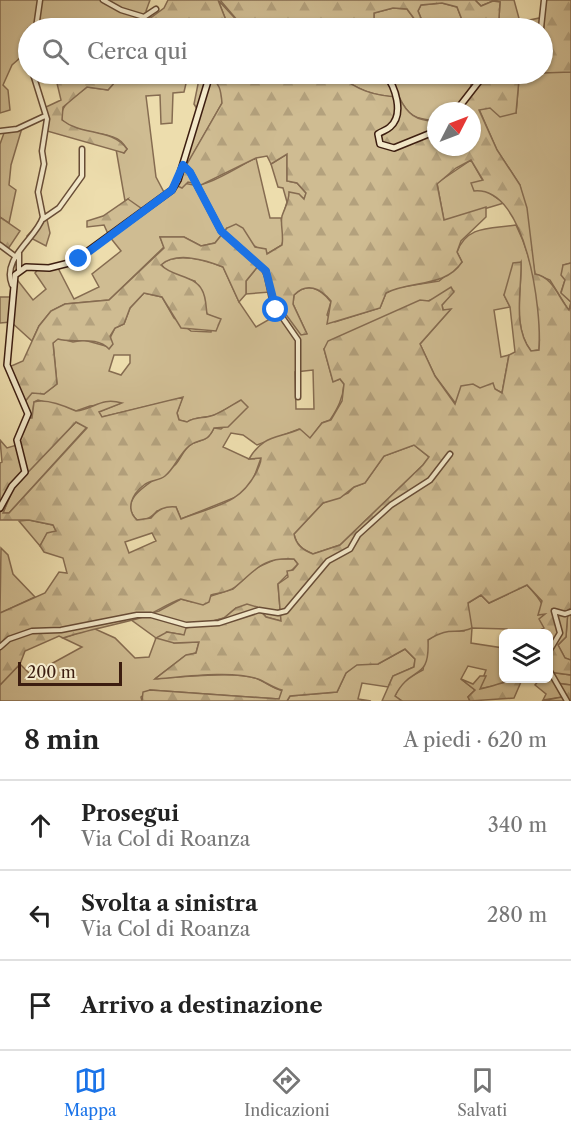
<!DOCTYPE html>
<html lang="it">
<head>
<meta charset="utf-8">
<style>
  :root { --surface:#fff; --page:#f6f6f6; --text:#222; --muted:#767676; --line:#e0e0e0; --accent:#1a73e8 }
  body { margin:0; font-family:"Libre Caslon Text",serif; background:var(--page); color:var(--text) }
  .controls { position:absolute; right:18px; bottom:18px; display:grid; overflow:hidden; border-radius:9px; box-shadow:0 2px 4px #0004 }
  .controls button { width:54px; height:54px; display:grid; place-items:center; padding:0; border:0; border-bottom:2px solid var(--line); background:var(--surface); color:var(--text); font:30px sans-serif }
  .compass { position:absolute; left:427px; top:102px; width:54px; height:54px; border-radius:50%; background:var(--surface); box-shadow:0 2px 4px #0004; rotate:48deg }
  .scale { position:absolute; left:18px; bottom:15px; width:104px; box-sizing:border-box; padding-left:6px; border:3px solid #3c1d10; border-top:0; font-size:16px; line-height:21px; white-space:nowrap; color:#3c1d10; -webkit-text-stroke:4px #f3e9ca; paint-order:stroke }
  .stop { position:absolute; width:18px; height:18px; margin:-14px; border:4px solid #1a73e8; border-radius:50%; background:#fff }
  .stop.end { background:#1a73e8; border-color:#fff; box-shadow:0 2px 6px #0008 }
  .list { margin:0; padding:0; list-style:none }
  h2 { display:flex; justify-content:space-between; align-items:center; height:78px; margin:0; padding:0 24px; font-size:26px }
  h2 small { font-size:20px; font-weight:400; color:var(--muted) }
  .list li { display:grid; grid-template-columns:39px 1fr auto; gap:18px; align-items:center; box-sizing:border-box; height:90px; padding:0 24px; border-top:2px solid var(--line) }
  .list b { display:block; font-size:22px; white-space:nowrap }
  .list p { margin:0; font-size:20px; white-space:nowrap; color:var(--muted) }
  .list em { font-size:20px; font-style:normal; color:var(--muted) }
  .icon { flex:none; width:33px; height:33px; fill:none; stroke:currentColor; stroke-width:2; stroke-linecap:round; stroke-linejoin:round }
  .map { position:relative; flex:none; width:571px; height:701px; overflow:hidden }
  .search { position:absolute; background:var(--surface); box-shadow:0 2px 4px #0004; left:18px; right:18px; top:18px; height:66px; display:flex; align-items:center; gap:15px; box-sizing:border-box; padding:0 21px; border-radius:33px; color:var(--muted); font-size:22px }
  .sheet { height:348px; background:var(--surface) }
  nav { display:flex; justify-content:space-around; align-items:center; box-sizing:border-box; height:84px; border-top:2px solid var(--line); background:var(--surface); font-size:16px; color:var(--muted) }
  nav a { display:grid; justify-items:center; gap:3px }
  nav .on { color:var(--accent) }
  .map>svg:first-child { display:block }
</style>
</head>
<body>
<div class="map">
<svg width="571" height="701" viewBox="0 0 571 701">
  <defs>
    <pattern id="forest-firs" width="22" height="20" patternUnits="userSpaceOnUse" patternTransform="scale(1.5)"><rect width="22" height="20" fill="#cfbc92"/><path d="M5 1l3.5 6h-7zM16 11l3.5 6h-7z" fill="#b3a17d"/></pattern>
  </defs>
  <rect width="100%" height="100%" fill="#edddad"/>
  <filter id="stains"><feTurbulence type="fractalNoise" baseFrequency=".00333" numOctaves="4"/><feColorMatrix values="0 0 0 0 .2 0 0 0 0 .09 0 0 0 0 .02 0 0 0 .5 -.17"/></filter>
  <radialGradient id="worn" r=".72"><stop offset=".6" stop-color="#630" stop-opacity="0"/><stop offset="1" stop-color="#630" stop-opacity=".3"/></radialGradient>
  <!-- green -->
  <path fill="#cfbc92" stroke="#866c51" stroke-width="1.5" fill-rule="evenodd" d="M0 0H150L146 11 151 16 137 28H65L38 25 37 28H28V51L12 65 3 85 8 90 10 110 0 113Z
    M218 0 244 28H229Z
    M475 0H514L520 22 544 17V32L550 44 548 63 543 62 542 28H503L499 18 500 2 493 1 481 6Z
    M442 3 457 7 464 25 472 28H425L418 11 421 5Z
    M393 8 407 9 421 28H374V13Z
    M549 71 571 72V263L563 265 565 280 561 292 571 302 569 311 550 280 535 274 520 185 497 150 479 109 490 108 516 113 519 79Z
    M122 74H200V77L188 75 184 92 173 93 172 123 161 124 160 95 146 96 156 177 166 196C185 173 185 189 203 184 221 179 239 166 256 158L270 218H281L284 236 282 245 267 254 227 228 215 243 201 246 184 237H160L164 247 109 300 65 304 51 311 39 326 32 341 11 322 0 323V297H10L14 253 19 272 15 277 33 300 46 289 35 273 38 269 58 268 74 299 99 287 92 274 121 251 109 236 128 199 125 201 116 149 124 153 127 149C123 143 120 139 113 137 103 132 50 131 63 109 67 100 80 93 87 87L108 90Z
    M338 74H463L468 78 469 74H493L459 111H436V121C415 119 409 117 399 97 374 96 356 90 338 74Z
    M208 76 215 80 221 88 222 103 180 177Z
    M22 128 11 165 9 185 16 190 9 223 0 217V144L4 133Z
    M287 154V181L297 183 306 193 305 199 289 202 284 212 287 202 283 188 278 187 271 164Z
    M471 160 483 181 485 190 504 203 444 221 437 183Z
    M46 215 50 233 46 246 27 236Z
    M516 225C534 261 542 309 539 350L531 351C512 327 522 290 521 262L504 295 510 307 494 310 501 357 509 355 502 393 495 389 460 396 456 404 435 376 420 344 450 310H443L442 305 453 292 428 301 324 349 333 381 340 379 344 384C343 398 338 408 330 420L322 423 310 439 299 429 257 445 243 435 231 433 223 447 249 459 261 458 253 480 241 495 181 519 176 507 157 511C151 518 147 520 137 520 113 497 161 478 175 465 180 460 183 451 189 446 200 437 206 445 214 428L221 429 247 407 241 401C232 405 224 411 215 415 204 419 196 416 187 422L179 420 177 413 182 398 102 417 98 412 121 403 90 406 76 411 38 400 34 402 32 418H26L23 404 32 392 44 394 57 384 53 343 58 338 73 342 84 340 106 346 115 328 124 324 130 308 144 293 162 297 174 318 191 331 211 332 213 317 207 314 195 281 168 273 161 264C177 252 205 260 223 267L239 302 256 327 277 315 270 292 246 294V281L259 265C273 293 282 313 307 334L293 304 294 295C307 282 320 288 331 302L327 315 335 322 380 308 386 293 395 288 439 281 462 262 457 252C467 225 490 229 516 225ZM114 355H130V363L121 375 109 371ZM313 370 314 409H296L295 372Z
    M76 422 87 427 9 513H3L13 487Z
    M414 445 429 457 423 465 340 545 313 554C303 550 296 545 294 534L323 503 348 493 354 487 365 483 384 456Z
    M29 520 53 525 56 531 47 534 40 546 19 521Z
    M1 548 8 555 13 574 35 597 0 613Z
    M276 559H294L298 564 278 584 281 621 266 617 257 607 236 608 224 618 200 625 184 635 167 632 174 643 199 642 196 653 185 656 156 678C183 678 234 670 258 679 267 683 272 688 283 691L279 699 150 690 141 697 142 701H0V685L20 664 31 675 82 647 63 638 93 628 115 638 135 658 149 657 156 638 130 619 159 611 181 599 192 602 233 589 256 568Z
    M527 585C541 600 547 607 545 628L535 633H508L507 629 472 628 471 643 503 648 504 678 514 679 508 683 479 689 486 670 468 666 461 679 475 690 468 697 470 701H402L395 696 402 681 423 670 428 640 443 630 464 631 468 603 481 595 489 603Z
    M571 608V660H570L565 658 558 645 566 637 568 609Z
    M405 649 415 659 414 667 393 676 388 687 362 683 358 699 371 701H287L290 696 337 692 346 673 357 664H378Z
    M549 672 571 675V685L556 683 563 697 543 700 546 694 535 685 540 679 548 678Z"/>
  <!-- forest -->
  <path fill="url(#forest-firs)" stroke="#866c51" stroke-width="1.5" fill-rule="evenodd" d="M168 0H218L229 28H137L164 8Z
    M220 0H475L481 6 493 1 500 2 499 18 503 28H488L486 25 474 28 464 25 457 7 442 3 421 5 418 11 425 28H421L407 9 393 8 374 13V28H244Z
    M542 0H571V72L543 73V62H548L550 44 544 32Z
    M80 74H122L108 90 87 87 63 107 62 120C82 136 112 128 127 149L124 153 47 131 46 107 61 100 56 79Z
    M200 74H338C356 90 374 96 399 97 407 114 416 121 435 121L436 147H472V111H459L469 98 471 84 484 82 493 74H539L519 79 516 113 500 117 490 108 479 110 497 150 520 185 527 208 535 274C553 277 558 297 569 310L571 303V608L568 610 566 637 558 645 565 658 571 660V675L549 672 548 634 535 633 544 628 539 619 545 614 538 615 542 601 527 585 489 603 481 595 468 603 472 628C454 636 451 625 428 640 430 683 411 664 395 696L402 701H382L393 676 414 667 415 659 405 649 378 664 357 665 346 673 337 692 290 696 287 701H142L143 692 150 690 279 699 282 690C273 688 266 682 258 679 233 670 182 677 155 679L186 655 196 653 199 642 174 643 156 638 167 632 184 635 186 628 224 618 236 608 247 604 257 607 266 617 281 621 278 584 288 577 287 571 293 570 298 564 294 559C262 557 256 570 235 587 229 592 218 593 211 595L209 602 203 605 181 599C167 604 156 612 143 617 117 625 89 629 63 638L59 636 25 651 20 664 0 685V613L45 593 59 572 67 573 63 558 44 552 40 546 47 533 56 531 53 525 29 520H0V463L2 462 0 440 7 448 17 445 26 418H32L34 402C46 398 65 406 76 411 95 409 100 397 122 403L99 412 102 417 183 397 177 413 179 420 187 422C196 416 204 419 214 415 224 411 232 405 241 400L248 407 228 427 214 428C206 445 200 437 189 446 179 454 175 468 165 476 159 481 149 480 144 485 132 494 125 509 137 520L151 518C158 509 165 506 176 507L181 519C215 505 239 506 257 471 259 465 261 464 261 458L249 459C263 435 276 439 300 429L310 438 322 423 331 420 342 401 344 384 340 379 333 382 324 349 328 341 420 300 429 301 451 287 454 292 442 305 443 310 451 309 420 344 435 376 455 404 461 386 473 384 480 388 493 383 495 389 502 393 509 355 515 352 510 307 504 295 513 263 521 262C522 289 512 327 531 351L539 350C542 312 527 186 474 191L471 183 483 180 471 160 456 168 437 184 444 220 486 207V217L461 241 457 252 462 262C445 288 411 280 386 293L380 308 327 324 331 301C320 288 307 282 294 295L293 304 307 334 301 335 276 301 259 265 246 281V294L239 302 223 267C206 260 176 251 161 265 172 277 195 275 202 290 206 296 206 307 207 314L221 319 216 331 181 328 162 297 144 293 130 308 124 324 115 328 110 336 113 344 109 349C96 335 74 344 58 339L53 343 57 384 44 394 32 393 23 404 10 380 9 367 23 361 39 326 51 311 65 304 109 300 164 248 160 237H184L201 246 215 243 227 228 236 224 243 228 255 247 266 249 267 254 282 245C284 235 280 224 282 216 285 207 289 202 289 192L299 194 304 199 306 193 297 183 287 181V154L271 164 267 156 256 158 201 185 188 182 182 188 175 185 222 103C221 91 220 82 208 76L199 112 194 104ZM76 422 87 428 9 513H3L14 487ZM414 445 429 457 423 465 340 545 313 554C303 550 296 545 294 534L323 503 340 498 354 487 365 483 384 456ZM152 533 156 541 129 553 125 542Z
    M128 199 145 211 109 236 104 225 87 227V221L103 216Z
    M0 217 20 231 8 249 0 243Z
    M571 263V302L561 293 565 280 561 275 563 265Z
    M480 676H486L480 689C496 686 511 678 526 679L521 682 514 698 470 701 468 697 475 690 461 679 473 684Z
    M555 683 571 685V701H542L562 697Z"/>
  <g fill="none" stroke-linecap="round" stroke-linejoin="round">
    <!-- street casing -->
    <g stroke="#684d37" stroke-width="7">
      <path id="street" d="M103 0 121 10 144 17 156 9
        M36 28 40 0
        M541 28 544 0
        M542 37 546 56 542 65
        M0 131 17 129 45 116
        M183 165 190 172 221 231 266 271 273 304 298 340V397
        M43 219 59 208 82 176V149
        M0 245 16 257
        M19 253V270
        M12 285C1 258 36 239 43 217L38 192 44 164 42 151 47 119 33 74
        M0 647 9 639 32 631 61 630 137 615H151L186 625 219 623 259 610 278 613 286 611 328 561 350 549 358 535 391 505 430 480 450 454
        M548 653 560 633 554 611 565 614 571 612
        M548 668 567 701"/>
    </g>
    <!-- secondary casing -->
    <g stroke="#3c1d10" stroke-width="8">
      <path id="secondary" d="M281 74H303
        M385 74C395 86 405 114 390 127 387 130 382 131 378 134L380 144 394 148 436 131
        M502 74H516
        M456 111 480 80 497 74
        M0 508 12 486 25 472 17 440 28 414 7 365 15 275 26 267 49 268 73 262 172 190 178 180 208 81 214 74"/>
    </g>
    <!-- street -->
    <use href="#street" stroke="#f3e9ca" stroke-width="4"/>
    <!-- secondary -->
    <use href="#secondary" stroke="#f3e9ca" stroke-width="5"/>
  </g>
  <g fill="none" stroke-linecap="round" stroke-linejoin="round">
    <!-- route -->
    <path stroke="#1a73e8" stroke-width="8" d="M79 259 172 190 183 165 190 172 221 231 266 271 276 310"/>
  </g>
  <rect width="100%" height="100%" filter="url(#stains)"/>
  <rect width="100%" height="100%" fill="url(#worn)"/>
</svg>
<div class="controls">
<button><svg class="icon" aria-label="layers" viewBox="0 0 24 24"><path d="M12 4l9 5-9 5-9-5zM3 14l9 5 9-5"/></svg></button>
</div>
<svg class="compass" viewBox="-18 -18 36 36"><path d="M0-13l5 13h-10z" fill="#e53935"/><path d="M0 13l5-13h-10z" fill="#767676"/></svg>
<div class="scale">200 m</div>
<div class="stop" style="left:276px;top:310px"></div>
<div class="stop end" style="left:79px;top:259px"></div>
<div class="search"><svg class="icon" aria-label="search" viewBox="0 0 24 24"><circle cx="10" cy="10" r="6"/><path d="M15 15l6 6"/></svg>Cerca qui</div>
</div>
<section class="sheet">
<h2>8 min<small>A piedi · 620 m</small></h2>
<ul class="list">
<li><svg class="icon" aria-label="ahead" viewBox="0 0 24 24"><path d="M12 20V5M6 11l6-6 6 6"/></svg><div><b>Prosegui</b><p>Via Col di Roanza</p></div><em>340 m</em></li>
<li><svg class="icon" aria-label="left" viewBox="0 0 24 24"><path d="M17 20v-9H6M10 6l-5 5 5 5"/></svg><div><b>Svolta a sinistra</b><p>Via Col di Roanza</p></div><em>280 m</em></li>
<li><svg class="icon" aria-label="arrive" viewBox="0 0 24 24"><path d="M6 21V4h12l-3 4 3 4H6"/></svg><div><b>Arrivo a destinazione</b></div></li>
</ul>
</section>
<nav>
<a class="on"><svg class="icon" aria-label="map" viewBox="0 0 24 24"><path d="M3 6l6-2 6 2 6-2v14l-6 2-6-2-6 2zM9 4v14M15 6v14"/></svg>Mappa</a>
<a><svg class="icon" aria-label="directions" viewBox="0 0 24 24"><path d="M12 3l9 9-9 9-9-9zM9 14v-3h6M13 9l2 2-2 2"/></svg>Indicazioni</a>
<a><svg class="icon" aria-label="saved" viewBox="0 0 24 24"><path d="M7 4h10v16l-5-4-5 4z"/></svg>Salvati</a>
</nav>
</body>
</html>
